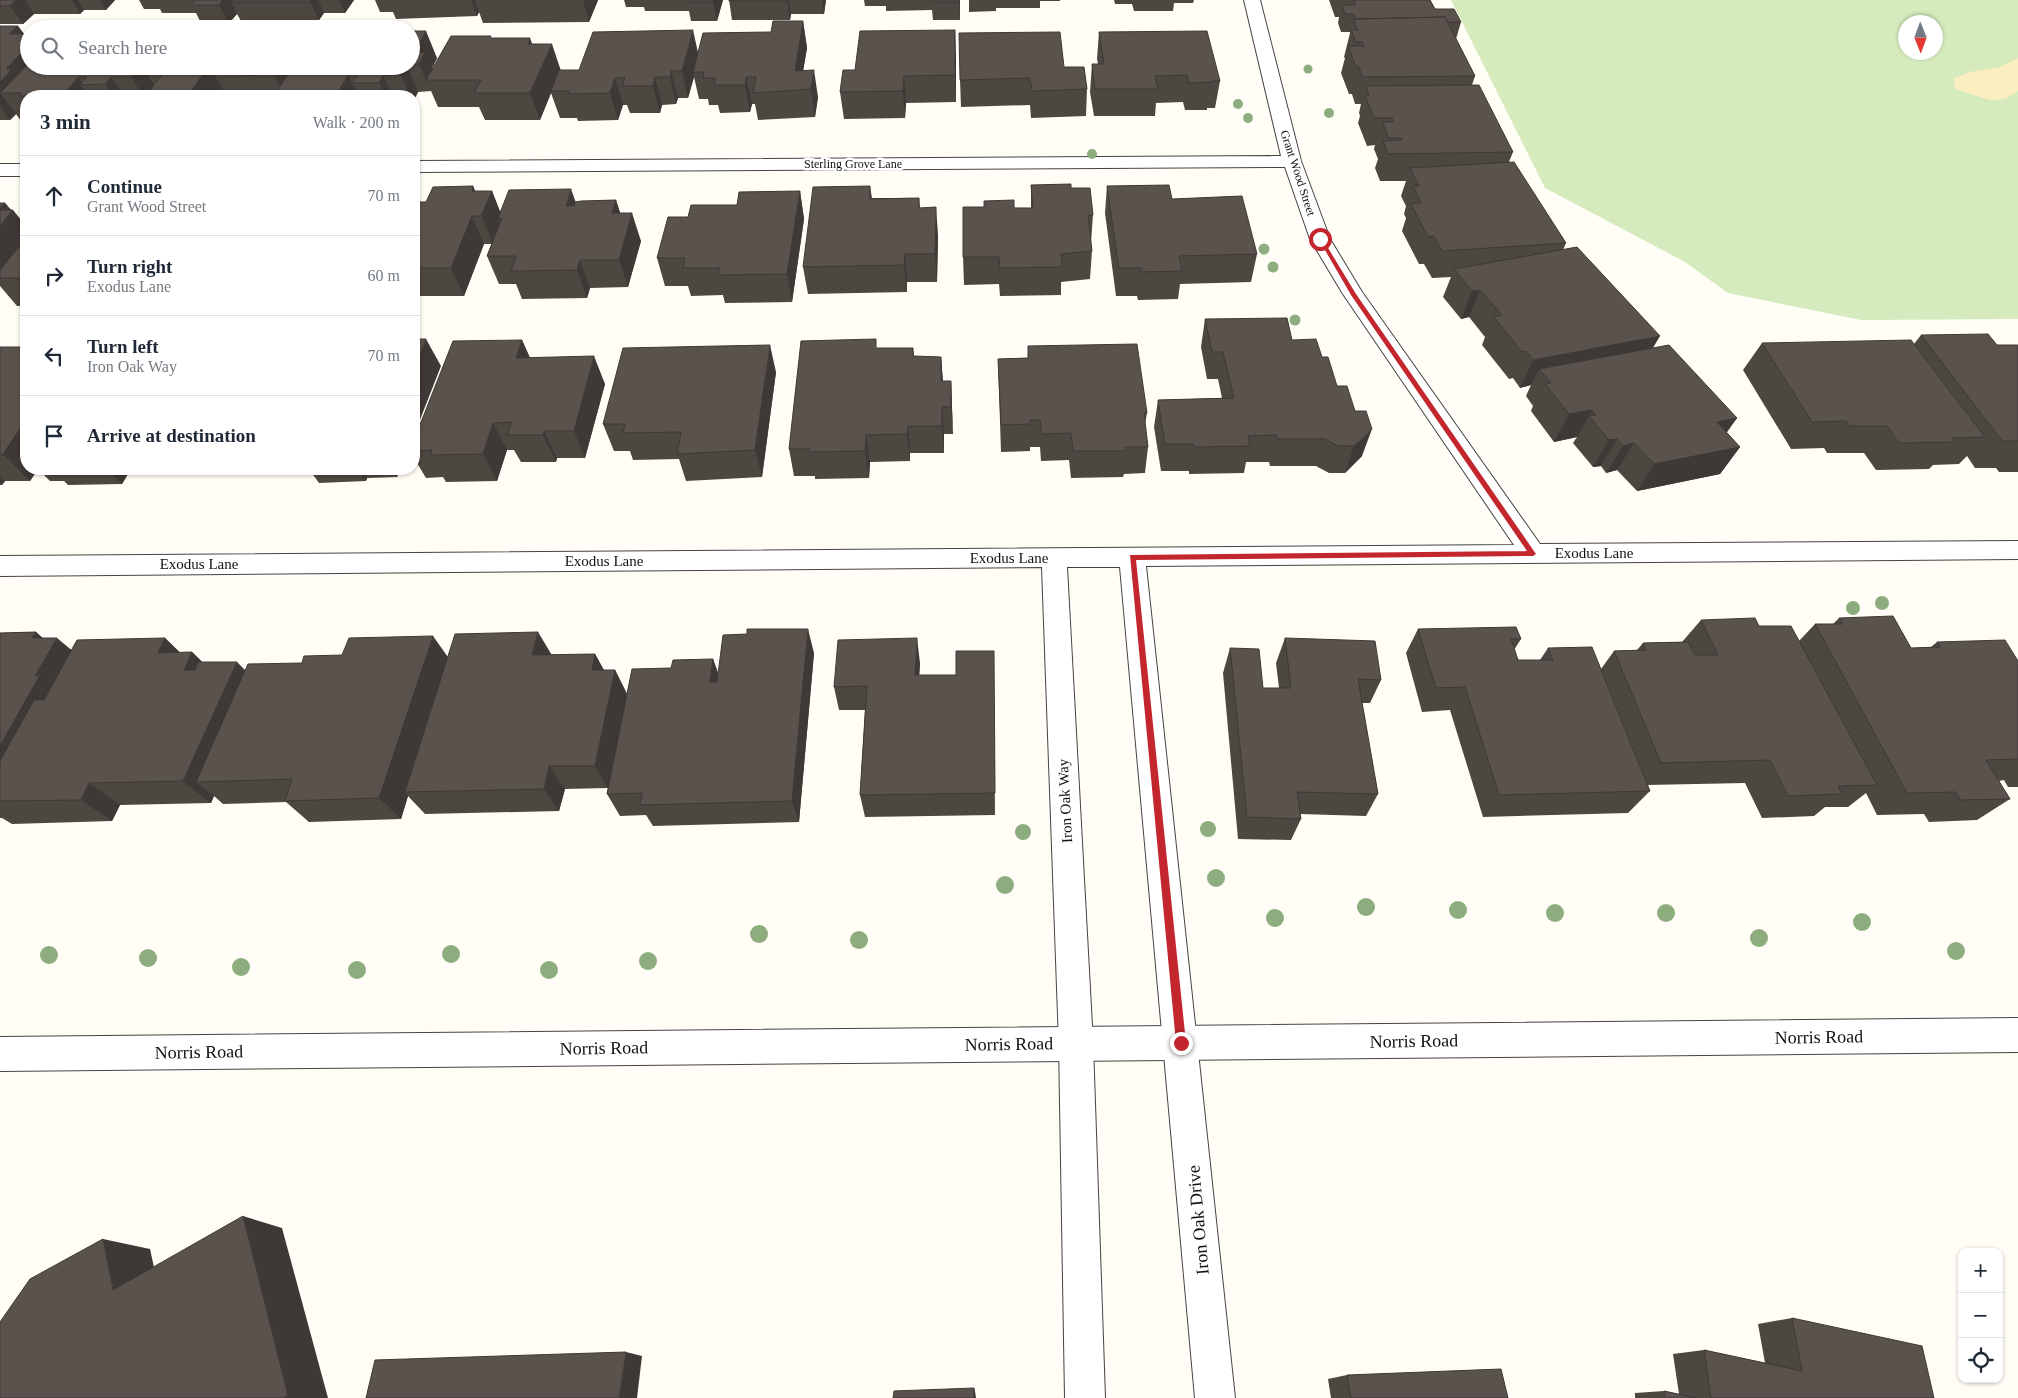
<!DOCTYPE html>
<html lang="en">
<head>
<meta charset="utf-8">
<style>
  :root { --surface:#fff; --page:#f2f2f3; --text:#1f2937; --muted:#747a83; --line:#e0e1e3 }
  body { margin:0; font-family:"Times New Roman",serif; background:var(--page); color:var(--text) }
  .controls { position:absolute; right:15px; bottom:15px; display:grid; overflow:hidden; border-radius:10px; box-shadow:0 1px 4px #0004 }
  .controls button { width:45px; height:45px; display:grid; place-items:center; padding:0; border:0; border-bottom:1px solid var(--line); background:var(--surface); color:var(--text); font:25px sans-serif }
  .compass { position:absolute; left:1898px; top:15px; width:45px; height:45px; border-radius:50%; background:var(--surface); box-shadow:0 1px 4px #0004; rotate:179deg }
  .stop { position:absolute; width:15px; height:15px; margin:-11px; border:4px solid #c4262e; border-radius:50%; background:#fff }
  .stop.end { background:#c4262e; border-color:#fff; box-shadow:0 1px 5px #0008 }
  .list { margin:0; padding:0; list-style:none }
  h2 { display:flex; justify-content:space-between; align-items:center; height:65px; margin:0; padding:0 20px; font-size:21px }
  h2 small { font-size:16px; font-weight:400; color:var(--muted) }
  .list li { display:grid; grid-template-columns:32px 1fr auto; gap:15px; align-items:center; box-sizing:border-box; height:80px; padding:0 20px; border-top:1px solid var(--line) }
  .list b { display:block; font-size:19px; white-space:nowrap }
  .list p { margin:0; font-size:16px; white-space:nowrap; color:var(--muted) }
  .list em { font-size:16px; font-style:normal; color:var(--muted) }
  .icon { flex:none; width:28px; height:28px; fill:none; stroke:currentColor; stroke-width:2; stroke-linecap:round; stroke-linejoin:round }
  .map { position:relative; flex:none; width:2018px; height:1398px; overflow:hidden }
  .search { position:absolute; background:var(--surface); box-shadow:0 1px 4px #0004; left:20px; top:20px; width:400px; height:55px; display:flex; align-items:center; gap:12px; box-sizing:border-box; padding:0 18px; border-radius:28px; color:var(--muted); font-size:19px }
  .panel { position:absolute; background:var(--surface); box-shadow:0 1px 4px #0004; left:20px; top:90px; width:400px; height:385px; border-radius:20px }
  .map>svg:first-child { display:block }
</style>
</head>
<body>
<div class="map">
<svg width="2018" height="1398" viewBox="0 0 2018 1398">
  <rect width="100%" height="100%" fill="#fffdf5"/>
  <!-- green -->
  <path fill="#d5ebbd" fill-rule="evenodd" d="M1451 0H2018V319L1861 320 1728 293 1685 262 1545 188ZM1906 22H1936V52H1906Z"/>
  <!-- sand -->
  <path fill="#fbeec1" d="M2018 58V91L2005 99 1990 100 1955 89 1954 78 1970 72 2000 67Z"/>
  <g fill="none" stroke-linecap="round" stroke-linejoin="round">
    <!-- minor casing -->
    <g stroke="#444" stroke-width="2">
      <path id="minor" d="M1244 0H1260L1301 161 1330 239 1362 292 1540 544 2018 541V559L1146 566 1235 1398H1195L1120 567H1067L1093 1044 1105 1398H1065L1059 1044 1042 567 0 576V556L1514 545 1343 294 1310 239 1285 167 414 172V161L1281 156Z
        M0 164H26V176H0Z"/>
    </g>
    <!-- tertiary casing -->
    <g stroke="#444" stroke-width="2">
      <path id="tertiary" d="M2018 1018V1052L0 1071V1037Z"/>
    </g>
    <!-- minor -->
    <use href="#minor" fill="#fff" fill-rule="evenodd"/>
    <!-- tertiary -->
    <use href="#tertiary" fill="#fff" fill-rule="evenodd"/>
  </g>
  <!-- trees -->
  <g fill="#8dad7f">
    <circle cx="1308" cy="69" r="4.5"/>
    <circle cx="1238" cy="104" r="5"/>
    <circle cx="1329" cy="113" r="5"/>
    <circle cx="1248" cy="118" r="5"/>
    <circle cx="1092" cy="154" r="5"/>
    <circle cx="1264" cy="249" r="5.5"/>
    <circle cx="1273" cy="267" r="5.5"/>
    <circle cx="1295" cy="320" r="5.5"/>
    <circle cx="1882" cy="603" r="7"/>
    <circle cx="1853" cy="608" r="7"/>
    <circle cx="1208" cy="829" r="8"/>
    <circle cx="1023" cy="832" r="8"/>
    <circle cx="1216" cy="878" r="9"/>
    <circle cx="1005" cy="885" r="9"/>
    <circle cx="1366" cy="907" r="9"/>
    <circle cx="1458" cy="910" r="9"/>
    <circle cx="1555" cy="913" r="9"/>
    <circle cx="1666" cy="913" r="9"/>
    <circle cx="1275" cy="918" r="9"/>
    <circle cx="1862" cy="922" r="9"/>
    <circle cx="759" cy="934" r="9"/>
    <circle cx="1759" cy="938" r="9"/>
    <circle cx="859" cy="940" r="9"/>
    <circle cx="1956" cy="951" r="9"/>
    <circle cx="451" cy="954" r="9"/>
    <circle cx="49" cy="955" r="9"/>
    <circle cx="148" cy="958" r="9"/>
    <circle cx="648" cy="961" r="9"/>
    <circle cx="241" cy="967" r="9"/>
    <circle cx="357" cy="970" r="9"/>
    <circle cx="549" cy="970" r="9"/>
  </g>
  <!-- wall -->
  <path fill="#4d4742" d="M0 0H115L106 10H84L80 14H34L23 24H0Z
    M139 0H354L345 13H324L319 20 241 21 237 14 229 23H201L196 13H162L160 9H144Z
    M375 0H598L589 22 483 23 479 12 477 16 396 19 393 12H380Z
    M624 0H723L717 21H691L689 11H645L644 7H626Z
    M729 0H826L824 14H791L790 20H732Z
    M864 0H960V20H933L932 10 886 11V6H865Z
    M969 0H1060V1H1040V8H996V11L969 12Z
    M1114 0H1194L1193 3H1174L1173 11H1134L1132 4H1115Z
    M1329 0H1430L1435 9 1461 22 1456 39 1475 76 1472 85 1513 152 1509 162 1566 243 1563 250 1653 348 1737 418 1726 432 1740 447 1720 474 1637 491 1617 470 1606 473 1601 466 1593 467 1573 443 1577 437 1554 442 1531 411 1533 406 1526 396 1531 385 1520 388 1513 378 1509 379 1482 345 1485 337 1469 317 1461 319 1443 297 1451 277 1432 278 1424 264H1419L1402 231 1406 218 1404 214 1406 206 1401 196 1406 181H1380L1375 168 1378 159 1374 149 1375 145 1367 146 1358 123 1360 116 1359 113 1361 104H1355L1352 94H1349L1341 73 1345 58 1344 57 1350 33V32H1341L1338 23 1339 17H1335Z
    M803 21 807 48 803 70 818 97 815 117 758 120 755 104H752L750 112 720 113 718 105H709L708 99H699L694 77 688 98H678L676 104 662 105 660 113H630L627 105H623L618 120 578 121 577 118H560L551 93 540 120H485L479 107H438L431 91 418 92 414 100V96H253L251 93H225L223 96H26V121H21L16 114 10 120H0V26H18L24 34H29V66H310L308 70H312L313 68 312 66H411V31L437 58 432 68V69L492 38 532 44 560 70H579L698 53 771 32Z
    M1099 32 1220 81 1215 108H1207V110H1185L1183 102 1156 103 1155 116H1094L1090 92 1092 64H1098L1097 59Z
    M956 57V102L906 103 905 118 844 119 840 92 855 70Z
    M1064 67 1087 89 1086 116 1031 118 1030 105 961 107 960 80Z
    M1031 185 1071 188 1093 215 1091 242 1092 251 1090 279 1061 282V295L1000 296 999 284 964 285 963 257 984 207 1031 208Z
    M473 186 475 191H492L500 212 576 202 616 200 620 213 641 241 628 287 590 288 587 298 522 299 516 284H499L487 256 492 244H484L464 296H414V202H426Z
    M870 186 872 198H919L920 208 938 235 937 282H907V292L808 294 803 267Z
    M1107 186 1172 199 1257 254 1251 282 1180 284 1178 299 1138 300 1137 296H1116L1105 213Z
    M800 191 804 219 792 302 725 303 723 295 691 296 688 286H665L657 258 737 205Z
    M0 203H5L26 226V306H17L0 286Z
    M1205 319 1292 340 1322 357 1337 386 1362 456 1345 473H1329L1316 466H1270L1269 462H1246L1244 473 1189 474V471H1161L1154 427 1158 400 1222 398 1218 379H1207L1201 347Z
    M1921 335 1997 345H2018V472H1999L1996 468H1975L1967 456 1959 464 1933 465 1929 469 1876 470 1864 453H1827L1824 448 1791 449 1743 370 1762 343 1914 344Z
    M522 340 530 358 605 384 585 458H557L556 462H521L514 450H507L497 481 446 482 443 477 426 478 414 458V440Z
    M1028 346 1147 413 1145 424 1148 447 1145 473 1124 474 1123 477 1071 478 1069 460 1041 461 1040 447H1030V451L1001 452 998 359 1028 358Z
    M0 347H26V469H131L122 484 68 485 64 481H50L38 469 30 481H5L2 485H0Z
    M877 348H913L914 356 941 357 943 381H951L952 408 953 434H944V453H910V461L870 462 869 478 815 479V476H794L789 449Z
    M776 372 762 477 686 481 679 459 633 460 630 451H614L603 424Z
    M309 469H400L397 477 367 478 366 481 319 483Z
    M1839 618 1911 648 1931 647 1937 642 2018 661V787H2008L2004 780 1999 781 2010 799 1977 820 1929 822 1924 814 1877 815 1866 793 1848 807H1825L1814 816 1762 818 1745 783 1647 785 1650 791 1628 813 1483 817 1450 710 1422 712 1406 653 1418 629 1521 639 1514 650 1518 660H1540L1548 648 1601 669 1614 651 1637 650 1643 643 1682 642 1701 620 1759 626 1799 641 1815 624H1833Z
    M36 632 42 638 72 650 165 638 180 653 192 652 202 662 245 670 302 663 448 657 595 654 604 670H615L627 694 671 668 713 659 718 673 814 653 799 822 653 826 646 815 620 816 607 794 608 788 565 789 559 811 425 814 408 796 401 819 309 822 286 802 223 804 214 796 211 803 120 805 112 821 12 824 2 818H0V633Z
    M1285 638 1381 680 1370 703H1362L1378 794 1366 816 1300 814 1301 819 1291 840 1238 839 1223 673 1230 648 1263 688H1279L1276 663Z
    M920 663 919 675H994L995 815 865 817 860 795 865 710H839L834 687Z
    M1792 1318 1934 1398H1635V1393L1664 1391 1679 1394 1673 1354 1704 1350 1765 1363 1758 1324Z
    M1347 1375 1508 1398H1331L1328 1379Z"/>
  <!-- shaded-wall -->
  <path fill="#3f3936" d="M16 0H25L34 14 23 24 10 6Z
    M72 0H78L84 10 80 14Z
    M100 0H115L106 10Z
    M223 0H248L231 2 237 14 229 23 219 5Z
    M311 0H318L324 13 319 20 310 2Z
    M339 0H354L345 13Z
    M471 0H475L479 12 477 16Z
    M583 0H598L589 22Z
    M714 0H723L717 21 713 2Z
    M787 0H789L791 14 790 20Z
    M822 0H826L824 14Z
    M959 0H960V20Z
    M803 21 807 48 800 90 795 71Z
    M18 26 29 41 27 47 29 50V66L25 96 22 93H0L16 114 10 120 0 106V82L6 69 9 34Z
    M693 30 699 57 693 72 694 77 688 98 682 71Z
    M955 30 956 57V102L955 75Z
    M426 31 437 58 432 68 436 79 426 80 431 91 414 53Z
    M530 38 540 65 528 44Z
    M552 44 561 71 551 91V93L540 120 530 93Z
    M139 66H142L158 91 146 95 147 96H143L131 77Z
    M154 66H177L170 91Z
    M209 66 225 93 223 96H190L189 94Z
    M278 66H310L293 93 283 92 273 73Z
    M405 66H407L418 92 414 100V96H410L401 75Z
    M814 70 818 97 815 117 811 89Z
    M671 71 678 98 676 104 670 77Z
    M348 75 358 96H338L337 94Z
    M383 75 393 96H386L379 83Z
    M904 76 906 103 905 118 903 91Z
    M78 77 84 85H80L88 96H63V95Z
    M111 77 124 96H113L105 84Z
    M655 77 662 105 660 113 653 86Z
    M746 77 752 104 750 112 745 85Z
    M615 78 623 105 618 120 610 93Z
    M473 186 484 211 492 191 503 219 498 218 501 225 493 244 472 191Z
    M571 189 581 217 566 206Z
    M800 191 804 219 792 302 787 274Z
    M616 200 625 228 612 213Z
    M5 203 12 212 13 210 26 226V250L0 278V209Z
    M936 207 938 235 937 282 935 254Z
    M632 213 641 241 628 287 619 260Z
    M472 216 484 244 464 296 451 268Z
    M905 254 907 282V292L904 265Z
    M580 260 590 288 587 298 577 270Z
    M1480 290 1469 317 1461 319 1472 291Z
    M1660 336 1644 363 1539 369 1531 385 1520 388 1533 360Z
    M426 339 441 366 414 435V369Z
    M522 340 534 367 516 358Z
    M770 345 776 372 762 477 755 450Z
    M594 356 605 384 585 458 574 431Z
    M941 357 943 385V409L941 381Z
    M951 381 952 408 953 434 951 407Z
    M942 407 944 434V453L942 426Z
    M1592 410 1577 437 1554 442 1569 414Z
    M1737 418 1718 445 1717 422Z
    M26 420V454H23L26 458V469H38L30 481 3 454Z
    M493 423 507 450 497 481 483 454Z
    M908 426 910 453V461L907 434Z
    M1372 429 1362 456 1345 473 1354 446Z
    M544 431 557 458 556 462 543 435Z
    M866 435 870 462 869 478 865 451Z
    M1617 439 1601 466 1593 467 1609 440Z
    M1634 443 1617 470 1606 473 1623 446Z
    M1740 447 1720 474 1637 491 1654 464Z
    M108 469H131L122 484Z
    M357 469H362L367 478 366 481Z
    M392 469H400L397 477Z
    M0 476 5 481 2 485 0 483Z
    M808 629 814 653 799 822 792 801Z
    M36 632 52 646 57 638 86 662 0 801V746L35 676 32 638Z
    M538 632 553 657 532 655Z
    M433 636 450 660 405 792 408 796 401 819 379 798Z
    M165 638 188 660 192 652 217 676 209 694 158 653Z
    M917 638 920 663 918 699 915 675Z
    M595 654 608 678 592 670Z
    M713 659 722 684 710 682Z
    M237 662 261 686 196 782 214 796 211 803 183 781Z
    M615 670 627 694 608 788 595 766Z
    M549 766 565 789 559 811 544 789Z
    M89 783 120 805 112 821 81 800Z
    M243 1216 282 1228 328 1398H284Z
    M103 1239 150 1249 161 1299 113 1290Z
    M626 1352 642 1356 637 1398H619Z
    M974 1388 975 1391 976 1398H974Z"/>
  <!-- building -->
  <path fill="#5a524d" stroke="#3f3936" d="M0 0H16L10 6H0Z
    M195 0H223L219 5H191Z
    M233 0H311L310 2H231Z
    M688 0H714L713 2H687Z
    M729 0H787V1H729Z
    M932 0H959V2H932Z
    M1354 0H1430L1435 9H1454L1461 22H1447L1445 17 1356 19 1354 14H1345L1342 5H1355Z
    M1445 17 1475 76 1362 77 1359 67H1356L1348 46H1364L1362 42H1356L1351 30H1358L1353 19Z
    M773 21H803L795 71 814 70 811 89 753 93 756 77H746L745 85H714L716 78H703L704 72H693L703 33 771 32Z
    M0 26H18L9 34H29V47H27L6 69H12L0 82Z
    M270 27 269 29H198V28Z
    M693 30 682 71H671L670 77H655L653 86H622L625 77 615 78 610 93 569 94 570 91H551L559 70H579L593 32Z
    M955 30V75L904 76 903 91 840 92 843 70H855L860 31Z
    M411 31H426L414 53 425 52 419 64 411 65Z
    M1207 31 1220 81H1211V82L1189 83 1187 75 1155 76 1158 89H1095L1092 64H1104L1099 32Z
    M1060 32 1064 67H1084L1087 89 1032 91 1030 78 960 80 959 33Z
    M451 36H491L490 38H530L528 44H552L530 93H474L481 80H426Z
    M29 63V66H139L131 77H111L105 84 80 85 87 77H78L63 95 19 96 22 93H0Z
    M169 66H209L189 94 146 95Z
    M246 66H278L273 73 245 76 246 74H241Z
    M314 66H405L401 75H383L379 83H353L357 75H348L337 94 276 92 291 70H312Z
    M1479 85 1513 152 1388 154 1383 141 1402 140 1401 138H1389L1382 122H1393L1392 118H1374L1365 96H1369L1366 86Z
    M1514 162 1566 243 1442 251 1434 236 1428 237 1411 204 1421 203 1413 186H1419L1410 168Z
    M1071 184V188H1090L1093 215H1088L1092 251 1061 254 1062 267 1000 268 999 257H963V207H984V201L1014 200V208H1033L1031 185Z
    M1169 185 1172 199 1242 196 1257 254 1179 256 1182 271 1141 272V268H1119L1107 186Z
    M473 186 472 191H492L481 216H472L451 268H414V202H426L433 187Z
    M870 186V199L919 198V208L936 207 935 254H905L904 265 803 267 813 187Z
    M571 189 566 206H574L575 202 581 201 616 200 612 213H632L619 260H580L577 270 511 271 516 256H487L502 218H498L509 190Z
    M800 191 787 274 718 275 720 268H683L685 258H657L668 217H688L691 205H737L739 192Z
    M0 203H5L0 209Z
    M0 210H13L0 226Z
    M26 238V278H0V270Z
    M1577 247 1660 336 1533 360 1526 351 1522 352 1494 317 1502 315 1480 290 1472 291 1454 269Z
    M1287 318 1292 340 1316 339 1322 357H1328L1337 386H1347L1355 411H1366L1372 429 1354 446H1338L1325 439H1277L1276 435 1248 436 1250 446 1194 447V444H1165L1158 400 1234 398 1223 352H1212L1205 319Z
    M1988 334 1997 345H2018V441H2002L1921 335Z
    M414 339H426L414 369Z
    M876 339V348H913V356L941 357V381H951V407H942V426H908L907 434 866 435 865 451 810 452V449H789L801 341Z
    M522 340 516 358 594 356 574 431H544L543 435H507L512 422 493 423 483 454 430 455 432 450 414 451V440L453 341Z
    M1911 340 1985 437 1952 438 1954 442 1899 443 1887 426H1849L1846 421 1812 422 1762 343Z
    M1137 344 1147 413H1144L1148 447H1125L1126 451H1073L1071 433 1042 434 1040 420H1030V424L1001 425 998 359 1028 358V346Z
    M770 345 755 450 677 454 681 432 623 433 625 424H603L623 348Z
    M1669 345 1737 418 1717 422 1740 447 1654 464 1634 443 1623 446 1617 439 1609 440 1589 416 1596 415 1592 410 1569 414 1545 384 1551 383 1539 369Z
    M0 347H26V411L25 412H26V420L3 454H0Z
    M26 449V454H23Z
    M1893 616 1911 648 1940 647 1937 642 2005 640 2018 661V759L1986 760 2010 799 1960 800 1956 792 1907 793 1815 624H1843L1839 618Z
    M1755 618 1759 626H1791L1877 785 1838 786 1842 794 1788 796 1770 760 1661 763 1614 651 1646 650 1643 643 1688 642 1695 655H1718L1701 620Z
    M1516 627 1521 639H1511L1518 660H1553L1548 648 1592 647 1650 791 1499 795 1465 687 1436 688 1418 629Z
    M747 629H808L792 801 640 805 642 793 607 794 632 669 671 668 673 660 713 659 710 682H717L723 635 747 634Z
    M36 632 32 638H57L35 676 40 675 0 746V633Z
    M538 632 532 655 595 654 592 670H615L595 766H549L544 789 405 792 455 634Z
    M433 636 379 798 285 801 292 779 196 782 248 664 302 663 304 656 342 655 349 638Z
    M165 638 158 653 192 652 184 670H195L198 662H237L183 781 89 783 81 800 0 801V761L34 700H44L77 640Z
    M917 638 915 675H956V651H994L995 793 860 795 867 686 834 687 838 640Z
    M1285 638 1375 641 1381 680 1358 679 1378 794 1297 792 1301 819 1247 817 1230 648 1259 649 1263 688H1291Z
    M243 1216 288 1395 284 1398H0V1322L30 1279 103 1239 113 1290Z
    M1792 1318 1922 1346 1934 1398H1711L1704 1350 1802 1371Z
    M626 1352 619 1398H366L375 1360Z
    M1501 1369 1508 1398H1351L1347 1375Z
    M974 1388V1398H893L894 1391Z
    M1664 1391 1696 1398H1665Z"/>
  <!-- route -->
  <path fill="#c4262e" d="M1318 238H1322L1356 294 1536 554 1533 556 1136 560 1186 1043 1181 1048 1176 1043 1130 555 1527 551 1351 295Z"/>
  <g text-anchor="middle" dominant-baseline="central" stroke-width="5" stroke-linejoin="round" paint-order="stroke">
    <!-- far-street labels -->
    <g font-size="12" fill="#111" stroke="#fff">
      <text x="853" y="164">Sterling Grove Lane</text>
      <text transform="translate(1298 173) rotate(72)">Grant Wood Street</text>
    </g>
    <!-- street labels -->
    <g font-size="15" fill="#111" stroke="#fff">
      <text x="1594" y="553">Exodus Lane</text>
      <text x="1009" y="558">Exodus Lane</text>
      <text x="604" y="561">Exodus Lane</text>
      <text x="199" y="564">Exodus Lane</text>
      <text transform="translate(1065 801) rotate(-93)">Iron Oak Way</text>
    </g>
    <!-- near-street labels -->
    <g font-size="18" fill="#111" stroke="#fff">
      <text transform="translate(1819 1037) rotate(-1)">Norris Road</text>
      <text transform="translate(1414 1041) rotate(-1)">Norris Road</text>
      <text transform="translate(1009 1044) rotate(-1)">Norris Road</text>
      <text transform="translate(604 1048) rotate(-1)">Norris Road</text>
      <text transform="translate(199 1052) rotate(-1)">Norris Road</text>
      <text transform="translate(1198 1220) rotate(-95)">Iron Oak Drive</text>
    </g>
  </g>
</svg>
<div class="controls">
<button>+</button>
<button>−</button>
<button><svg class="icon" aria-label="locate" viewBox="0 0 24 24"><circle cx="12" cy="12" r="6"/><path d="M12 2v4M12 18v4M2 12h4M18 12h4"/></svg></button>
</div>
<svg class="compass" viewBox="-18 -18 36 36"><path d="M0-13l5 13h-10z" fill="#e53935"/><path d="M0 13l5-13h-10z" fill="#747a83"/></svg>
<div class="stop" style="left:1320px;top:239px"></div>
<div class="stop end" style="left:1181px;top:1043px"></div>
<div class="search"><svg class="icon" aria-label="search" viewBox="0 0 24 24"><circle cx="10" cy="10" r="6"/><path d="M15 15l6 6"/></svg>Search here</div>
<section class="panel">
<h2>3 min<small>Walk · 200 m</small></h2>
<ul class="list">
<li><svg class="icon" aria-label="ahead" viewBox="0 0 24 24"><path d="M12 20V5M6 11l6-6 6 6"/></svg><div><b>Continue</b><p>Grant Wood Street</p></div><em>70 m</em></li>
<li><svg class="icon" aria-label="right" viewBox="0 0 24 24"><path d="M7 20v-9h11M14 6l5 5-5 5"/></svg><div><b>Turn right</b><p>Exodus Lane</p></div><em>60 m</em></li>
<li><svg class="icon" aria-label="left" viewBox="0 0 24 24"><path d="M17 20v-9H6M10 6l-5 5 5 5"/></svg><div><b>Turn left</b><p>Iron Oak Way</p></div><em>70 m</em></li>
<li><svg class="icon" aria-label="arrive" viewBox="0 0 24 24"><path d="M6 21V4h12l-3 4 3 4H6"/></svg><div><b>Arrive at destination</b></div></li>
</ul>
</section>
</div>
</body>
</html>
